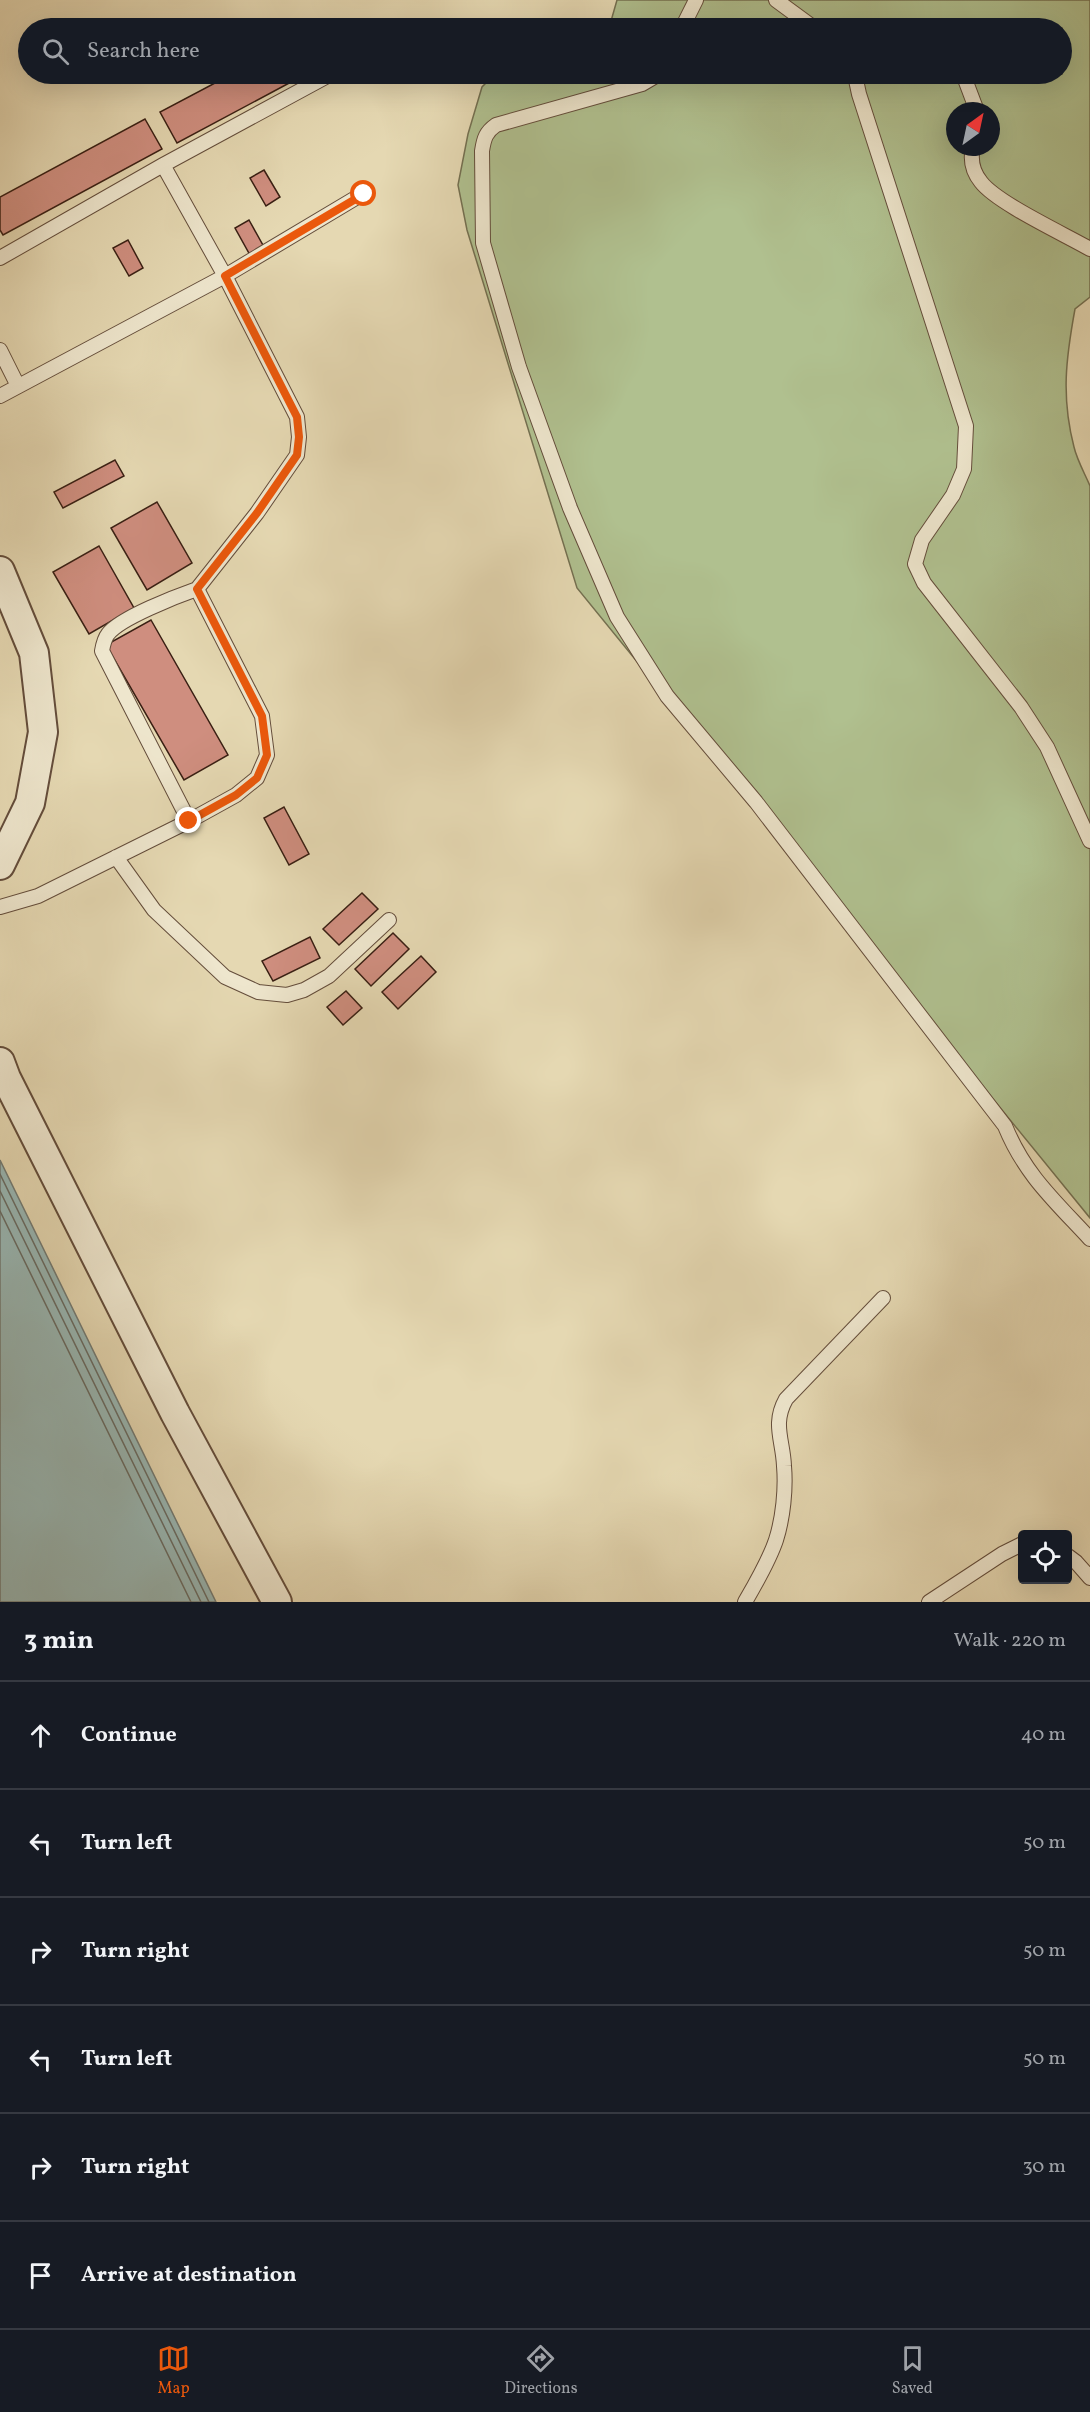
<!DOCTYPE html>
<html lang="en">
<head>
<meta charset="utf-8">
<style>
  :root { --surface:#171b24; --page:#20242c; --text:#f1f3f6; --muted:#9ea1a6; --line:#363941; --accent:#ea580c }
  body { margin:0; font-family:Vollkorn,serif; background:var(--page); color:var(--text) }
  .controls { position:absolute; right:18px; bottom:18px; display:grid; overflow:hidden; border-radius:6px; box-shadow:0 6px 24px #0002 }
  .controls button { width:54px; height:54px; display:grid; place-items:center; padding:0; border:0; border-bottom:2px solid var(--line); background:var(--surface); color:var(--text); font:30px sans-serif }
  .compass { position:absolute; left:946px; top:102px; width:54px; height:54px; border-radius:50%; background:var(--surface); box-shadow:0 6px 24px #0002; rotate:33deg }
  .stop { position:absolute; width:18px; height:18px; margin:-14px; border:4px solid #ea580c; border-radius:50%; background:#fff }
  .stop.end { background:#ea580c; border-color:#fff; box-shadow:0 2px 6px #0008 }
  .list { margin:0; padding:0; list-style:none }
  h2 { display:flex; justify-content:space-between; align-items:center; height:78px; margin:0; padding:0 24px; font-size:26px }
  h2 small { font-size:20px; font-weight:400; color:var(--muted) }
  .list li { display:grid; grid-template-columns:39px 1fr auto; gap:18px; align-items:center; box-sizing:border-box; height:108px; padding:0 24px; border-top:2px solid var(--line) }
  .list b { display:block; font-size:22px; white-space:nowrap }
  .list em { font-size:20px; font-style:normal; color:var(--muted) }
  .icon { flex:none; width:33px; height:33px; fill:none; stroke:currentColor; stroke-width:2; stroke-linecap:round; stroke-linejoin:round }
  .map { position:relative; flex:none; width:1090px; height:1602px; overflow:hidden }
  .search { position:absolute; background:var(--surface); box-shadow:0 6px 24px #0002; left:18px; right:18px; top:18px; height:66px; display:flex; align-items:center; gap:15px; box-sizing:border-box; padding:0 21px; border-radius:33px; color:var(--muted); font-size:22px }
  .sheet { height:726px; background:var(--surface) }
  nav { display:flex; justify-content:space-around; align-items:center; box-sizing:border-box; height:84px; border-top:2px solid var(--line); background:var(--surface); font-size:16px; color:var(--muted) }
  nav a { display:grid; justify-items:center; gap:3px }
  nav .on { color:var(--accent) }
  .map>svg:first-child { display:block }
</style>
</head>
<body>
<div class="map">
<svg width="1090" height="1602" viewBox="0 0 1090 1602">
  <rect width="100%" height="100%" fill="#e5d8b2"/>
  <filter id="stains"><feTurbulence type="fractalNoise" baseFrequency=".00333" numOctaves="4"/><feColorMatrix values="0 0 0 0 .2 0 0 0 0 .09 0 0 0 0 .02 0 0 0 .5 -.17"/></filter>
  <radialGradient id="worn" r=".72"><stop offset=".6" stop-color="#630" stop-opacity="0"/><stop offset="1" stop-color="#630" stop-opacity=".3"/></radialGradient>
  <!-- green -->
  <path fill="#b0c08f" stroke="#747051" stroke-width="1.5" fill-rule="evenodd" d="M617 0H1090V297L1075 309C1066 358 1061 397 1074 447 1077 460 1085 474 1090 486V1218L577 588 467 230 458 185 468 134 482 87 495 74H1062V28H609ZM955 111H991V147H955Z"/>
  <!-- water -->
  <path fill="#99b8b5" stroke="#737b74" stroke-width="1.5" d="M0 1160 216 1602H0Z"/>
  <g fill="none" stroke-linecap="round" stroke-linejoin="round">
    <!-- shore -->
    <path stroke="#696c64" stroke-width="1.5" d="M0 1174 209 1602
      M0 1191 201 1602
      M0 1211 191 1602"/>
  </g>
  <!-- building -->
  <path fill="#cf8e7f" stroke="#391f13" stroke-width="1.5" d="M232 74H306L177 143 160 112Z
    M145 119 162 149 3 235 0 230V197Z
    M264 170 280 197 266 206 250 178Z
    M249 220 264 247 250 255 235 228Z
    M128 240 143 268 129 276 113 248Z
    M115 460 124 476 63 508 54 492Z
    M157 502 192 563 147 590 111 528Z
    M99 546 134 608 89 634 53 572Z
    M151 620 228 755 184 780 106 645Z
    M284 807 309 854 289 865 264 818Z
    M362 893 378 909 339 945 323 929Z
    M393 933 409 949 371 986 355 969Z
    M310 937 320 958 273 981 262 961Z
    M421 956 436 972 398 1009 382 992Z
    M346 991 362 1008 343 1025 327 1007Z"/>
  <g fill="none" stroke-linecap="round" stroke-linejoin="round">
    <!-- lane casing -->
    <g stroke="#644d3b" stroke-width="16">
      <path id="lane" d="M776 0 814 28
        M682 28 696 0
        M659 74 642 84 496 125C486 132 484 138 482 151L483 243 519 367 570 508 617 617 667 696 756 802 1005 1126C1025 1175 1055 1201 1090 1239
        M859 74 856 80 859 94 966 426 964 469 953 495 922 540 915 564 924 583 1021 707 1047 747 1090 841
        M963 74 977 111
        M973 147C970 160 972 171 981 182 997 203 1064 234 1090 249
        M163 165 225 276 297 417 299 437 297 455 257 513 197 589
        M0 258 163 165 331 74
        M0 350 18 386
        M0 396 225 276 364 193
        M116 857 154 910 225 977 258 992 287 995 304 990 329 976 389 920
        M0 907 38 896 189 821 236 795 257 778 267 755 262 716 197 589C177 596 120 618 108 634 104 639 103 645 102 651L189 821
        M1068 1556 1076 1562 1090 1578
        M745 1602C756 1583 769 1561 776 1540 783 1518 786 1489 784 1466 783 1440 772 1424 786 1399L883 1298
        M929 1602 1002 1554 1022 1544"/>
    </g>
    <!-- street casing -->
    <g stroke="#644d3b" stroke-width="32">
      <path id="street" d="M0 571 34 653 43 732 30 803 0 865
        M0 1062 6 1078 175 1413 277 1602"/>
    </g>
    <!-- lane -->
    <use href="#lane" stroke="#eee6cd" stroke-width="14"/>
    <!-- street -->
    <use href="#street" stroke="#eee6cd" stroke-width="28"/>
  </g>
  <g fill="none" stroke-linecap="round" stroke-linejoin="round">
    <!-- route -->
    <path stroke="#ea580c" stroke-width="8" d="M189 821 236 795 257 778 267 755 262 716 197 589 257 513 297 455 299 437 297 417 225 276 364 194"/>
  </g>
  <rect width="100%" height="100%" filter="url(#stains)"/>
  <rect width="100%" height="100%" fill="url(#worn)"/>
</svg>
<div class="controls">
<button><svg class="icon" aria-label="locate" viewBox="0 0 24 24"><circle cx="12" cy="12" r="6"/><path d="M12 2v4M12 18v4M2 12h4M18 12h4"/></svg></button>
</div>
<svg class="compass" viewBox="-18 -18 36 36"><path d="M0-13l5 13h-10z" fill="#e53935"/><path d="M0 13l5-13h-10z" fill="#9ea1a6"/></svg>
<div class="stop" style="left:364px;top:194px"></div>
<div class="stop end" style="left:189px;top:821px"></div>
<div class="search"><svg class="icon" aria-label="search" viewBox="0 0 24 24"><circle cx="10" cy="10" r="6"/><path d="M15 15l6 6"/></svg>Search here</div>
</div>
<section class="sheet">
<h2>3 min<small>Walk · 220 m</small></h2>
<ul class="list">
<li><svg class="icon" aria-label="ahead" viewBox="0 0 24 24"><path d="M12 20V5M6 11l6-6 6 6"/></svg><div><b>Continue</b></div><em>40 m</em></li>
<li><svg class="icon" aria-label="left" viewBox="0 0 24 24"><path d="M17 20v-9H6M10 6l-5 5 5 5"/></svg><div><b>Turn left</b></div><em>50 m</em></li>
<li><svg class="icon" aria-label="right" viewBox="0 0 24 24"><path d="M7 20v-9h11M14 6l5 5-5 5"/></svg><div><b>Turn right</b></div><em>50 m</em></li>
<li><svg class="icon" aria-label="left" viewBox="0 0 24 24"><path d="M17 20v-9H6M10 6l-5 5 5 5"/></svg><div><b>Turn left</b></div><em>50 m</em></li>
<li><svg class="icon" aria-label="right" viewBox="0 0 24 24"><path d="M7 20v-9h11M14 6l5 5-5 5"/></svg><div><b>Turn right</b></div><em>30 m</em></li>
<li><svg class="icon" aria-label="arrive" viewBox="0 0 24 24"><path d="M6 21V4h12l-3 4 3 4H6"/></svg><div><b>Arrive at destination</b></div></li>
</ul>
</section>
<nav>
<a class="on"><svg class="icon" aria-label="map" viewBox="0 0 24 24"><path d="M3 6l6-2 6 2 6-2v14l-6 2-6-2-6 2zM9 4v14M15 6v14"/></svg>Map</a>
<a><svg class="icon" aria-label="directions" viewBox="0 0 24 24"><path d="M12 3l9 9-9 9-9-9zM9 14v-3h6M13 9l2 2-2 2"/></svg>Directions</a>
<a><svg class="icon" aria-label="saved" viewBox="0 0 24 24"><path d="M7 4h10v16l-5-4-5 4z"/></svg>Saved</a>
</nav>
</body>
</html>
